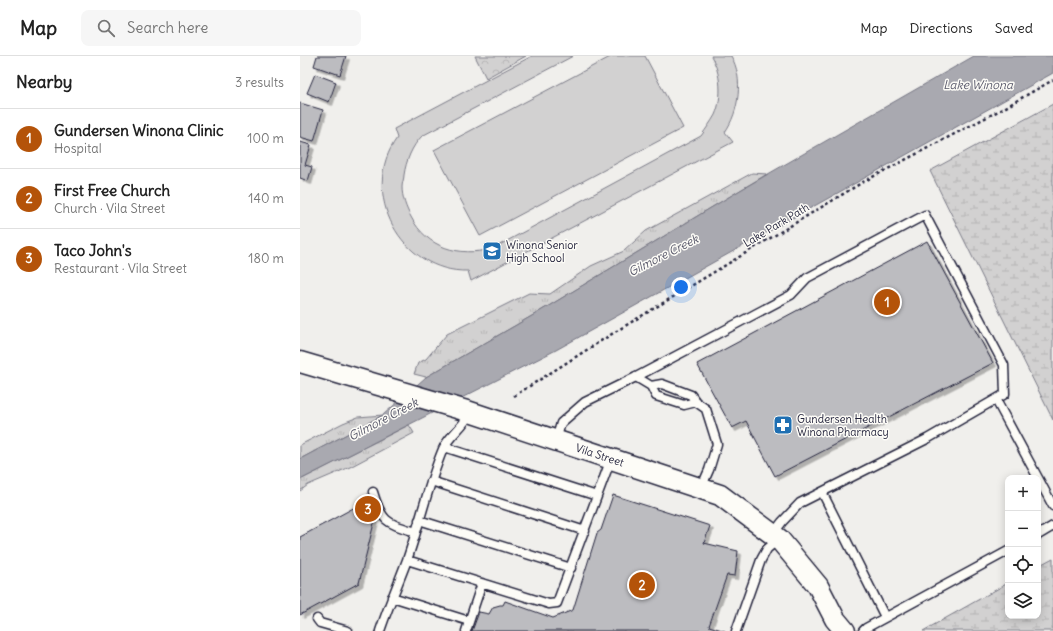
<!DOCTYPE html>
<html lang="en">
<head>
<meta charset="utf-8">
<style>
  :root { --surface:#fff; --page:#f6f6f6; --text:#222; --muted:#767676; --line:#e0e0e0; --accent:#b45309 }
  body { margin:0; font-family:Delius,sans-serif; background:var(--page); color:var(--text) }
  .controls { position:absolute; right:12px; bottom:12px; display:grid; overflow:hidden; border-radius:8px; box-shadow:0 2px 10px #0003 }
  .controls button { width:36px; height:36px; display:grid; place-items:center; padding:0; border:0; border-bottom:1px solid var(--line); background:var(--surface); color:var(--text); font:20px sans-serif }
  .you { position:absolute; left:381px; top:231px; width:14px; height:14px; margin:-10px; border:3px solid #fff; border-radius:50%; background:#1a73e8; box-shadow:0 0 0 6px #1a73e833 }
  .badge { display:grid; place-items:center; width:26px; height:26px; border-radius:50%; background:var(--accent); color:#fff; font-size:13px; font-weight:700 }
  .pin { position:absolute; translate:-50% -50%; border:2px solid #fff; box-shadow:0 1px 4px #0006 }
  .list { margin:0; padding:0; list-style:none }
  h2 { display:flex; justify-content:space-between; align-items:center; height:52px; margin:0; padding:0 16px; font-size:17px }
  h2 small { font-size:13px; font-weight:400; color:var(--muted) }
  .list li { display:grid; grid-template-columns:26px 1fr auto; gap:12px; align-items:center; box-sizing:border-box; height:60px; padding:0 16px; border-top:1px solid var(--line) }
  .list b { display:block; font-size:15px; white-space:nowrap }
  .list p { margin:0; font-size:13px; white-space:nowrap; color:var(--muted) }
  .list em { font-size:13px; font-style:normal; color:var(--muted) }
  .icon { flex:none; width:22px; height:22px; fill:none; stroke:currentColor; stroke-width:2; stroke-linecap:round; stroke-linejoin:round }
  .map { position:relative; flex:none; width:753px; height:575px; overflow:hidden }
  header { display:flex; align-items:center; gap:24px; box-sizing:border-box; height:56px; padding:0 20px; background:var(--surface); border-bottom:1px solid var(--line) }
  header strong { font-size:19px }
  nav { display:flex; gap:22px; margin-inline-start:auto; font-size:14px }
  .search { width:280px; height:36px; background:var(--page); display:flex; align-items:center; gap:10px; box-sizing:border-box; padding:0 14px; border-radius:8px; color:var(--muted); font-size:15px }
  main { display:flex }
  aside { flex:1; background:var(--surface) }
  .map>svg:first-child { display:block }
</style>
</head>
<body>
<header>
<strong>Map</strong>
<div class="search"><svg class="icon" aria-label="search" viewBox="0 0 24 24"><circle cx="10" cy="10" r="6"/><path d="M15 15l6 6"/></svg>Search here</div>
<nav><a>Map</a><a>Directions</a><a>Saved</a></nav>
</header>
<main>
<aside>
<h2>Nearby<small>3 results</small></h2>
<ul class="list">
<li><span class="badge">1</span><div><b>Gundersen Winona Clinic</b><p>Hospital</p></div><em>100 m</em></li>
<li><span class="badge">2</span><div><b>First Free Church</b><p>Church · Vila Street</p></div><em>140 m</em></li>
<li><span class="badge">3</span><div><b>Taco John's</b><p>Restaurant · Vila Street</p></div><em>180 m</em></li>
</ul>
</aside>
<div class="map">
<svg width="753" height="575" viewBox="0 0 753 575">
  <defs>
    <pattern id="grass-tufts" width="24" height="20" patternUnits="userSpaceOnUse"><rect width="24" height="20" fill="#d2d1d1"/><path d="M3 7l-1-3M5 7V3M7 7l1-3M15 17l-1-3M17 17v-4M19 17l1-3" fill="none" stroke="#b4b3b4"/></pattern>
    <pattern id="forest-crowns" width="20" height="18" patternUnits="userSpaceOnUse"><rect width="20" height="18" fill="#d2d1d1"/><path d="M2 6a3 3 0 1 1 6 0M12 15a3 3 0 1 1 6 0" fill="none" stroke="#b4b3b4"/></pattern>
    <pattern id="wetland-marsh" width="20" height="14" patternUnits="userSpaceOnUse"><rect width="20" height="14" fill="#d2d1d1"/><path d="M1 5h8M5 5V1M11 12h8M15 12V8" fill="none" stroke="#b4b3b4"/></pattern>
    <filter id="shadow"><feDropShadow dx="3.5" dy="3.5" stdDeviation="0" flood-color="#0004"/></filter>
  </defs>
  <rect width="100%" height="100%" fill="#f0efec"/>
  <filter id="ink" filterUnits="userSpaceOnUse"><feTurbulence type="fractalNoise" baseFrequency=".025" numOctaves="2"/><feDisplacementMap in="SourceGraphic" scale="8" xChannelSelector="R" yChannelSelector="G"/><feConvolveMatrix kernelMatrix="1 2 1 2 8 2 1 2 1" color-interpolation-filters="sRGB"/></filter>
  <g filter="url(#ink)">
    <!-- grass -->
    <path fill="url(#grass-tufts)" stroke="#7a7a86" d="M452 117 467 118 237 257 126 321 114 318 118 307 126 303 147 278 229 237 250 238 291 210 324 195 346 175Z
      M83 359 0 403V389L43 367 58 361Z
      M109 369 114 377 50 411 8 429 0 435V424Z"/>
    <!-- forest -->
    <path fill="url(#forest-crowns)" stroke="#7a7a86" d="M175 0H226L186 22Z"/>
    <!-- wetland -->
    <path fill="url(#wetland-marsh)" stroke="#7a7a86" d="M753 48V364L630 115Z
      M753 502V575H623L708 527V560H738V510Z"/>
    <!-- pitch -->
    <path fill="#d2d1d1" stroke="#7a7a86" d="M232 0H273L122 80C112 90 106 105 104 119 104 123 102 127 102 131 102 141 106 152 111 161 127 192 159 201 192 193L401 80C406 73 411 66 415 59 423 41 421 17 411 0H431C444 22 439 56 425 76L433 86 171 225 168 215C101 217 58 136 97 82L94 73Z
      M312 0H345L383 72 180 180 134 94Z"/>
    <!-- water -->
    <path fill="#a9a9b0" stroke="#737381" d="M674 0H753V17L256 294 0 424V403L83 359 126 321 237 257 442 133Z"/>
    <!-- building -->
    <path fill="#bcbcc0" stroke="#22223b" filter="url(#shadow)" d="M17 0H46L40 19 14 10Z
      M15 18 36 26 29 46 7 37Z
      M0 47 23 54 14 85 0 81Z
      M0 86 11 89 5 109 12 111 8 125 0 122Z
      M627 185 693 307 475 420 446 365 432 372 397 308Z
      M313 439 410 470 404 487 438 495 435 520 427 519 409 570 425 575H172L179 556 189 558 193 551 200 549H203L205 545 253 562 273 554 297 477 301 474Z
      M70 443 77 455 59 527 0 559V481Z"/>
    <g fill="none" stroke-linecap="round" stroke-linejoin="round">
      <!-- service casing -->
      <g stroke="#22223b" stroke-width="11">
        <path id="service" d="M336 321 351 330 356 340 384 349 396 346
          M351 330 362 328 391 339 396 346 406 353 417 388 409 414 401 432
          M696 344 738 422
          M256 384 261 367 285 346 336 321 491 239 507 222 625 159 704 309 705 338 627 383 500 447 482 466 473 478
          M144 391 297 440
          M738 422 753 450
          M131 425 285 475
          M73 436C82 467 87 467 116 476
          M522 436 585 561
          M119 464 271 512
          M738 479 753 470
          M107 504 249 548 257 547 311 403
          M92 541 169 565
          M17 563 20 567 48 575
          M80 575C88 551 98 528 107 504 120 467 128 429 143 393 150 378 163 372 170 357
          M166 575 182 527
          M436 575 461 504 467 493 479 483
          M563 575 566 572 708 495"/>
      </g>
      <!-- tertiary casing -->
      <g stroke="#22223b" stroke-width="23">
        <g id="tertiary">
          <path id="s1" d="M0 306 167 355 420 439 479 483 518 530 535 563 545 575"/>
        </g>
      </g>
      <!-- path -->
      <path stroke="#22223b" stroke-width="2.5" stroke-dasharray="3 3" stroke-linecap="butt" d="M214 340 315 276 563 126 704 52 753 24"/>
      <!-- service -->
      <use href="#service" stroke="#fdfcf7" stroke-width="8"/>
      <!-- tertiary -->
      <use href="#tertiary" stroke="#fdfcf7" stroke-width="20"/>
    </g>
  </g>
  <!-- icons -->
  <defs>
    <g id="school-square" transform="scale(1)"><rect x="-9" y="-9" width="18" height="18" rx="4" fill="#1f6fb2" stroke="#fdfcf7"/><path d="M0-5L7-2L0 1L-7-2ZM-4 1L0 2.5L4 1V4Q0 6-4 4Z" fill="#fff"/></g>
    <g id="pharmacy-square" transform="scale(1)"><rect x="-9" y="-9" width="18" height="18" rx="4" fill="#1f6fb2" stroke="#fdfcf7"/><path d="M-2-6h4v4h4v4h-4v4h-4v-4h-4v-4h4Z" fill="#fff"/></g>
  </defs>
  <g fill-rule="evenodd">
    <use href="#school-square" x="192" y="195"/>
    <use href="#pharmacy-square" x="483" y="369"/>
  </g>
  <g text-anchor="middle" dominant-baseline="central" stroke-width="3" stroke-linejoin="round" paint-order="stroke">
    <!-- street labels -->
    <g font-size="11" fill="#22223b" stroke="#fdfcf7">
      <text transform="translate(476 169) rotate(-31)">Lake Park Path</text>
      <text stroke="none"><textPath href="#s1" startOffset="314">Vila Street</textPath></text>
    </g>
    <!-- poi labels -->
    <g font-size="11" fill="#22223b" stroke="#fdfcf7" text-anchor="start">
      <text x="206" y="189">Winona Senior<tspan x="206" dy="13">High School</tspan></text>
      <text x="497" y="363">Gundersen Health<tspan x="497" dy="13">Winona Pharmacy</tspan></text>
    </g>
    <!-- water labels -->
    <g font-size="12" font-style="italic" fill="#58586a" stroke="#fdfcf7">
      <text x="678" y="28">Lake Winona</text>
      <text transform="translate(363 199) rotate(-27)">Gilmore Creek</text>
      <text transform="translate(83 363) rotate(-28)">Gilmore Creek</text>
    </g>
  </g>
</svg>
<div class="controls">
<button>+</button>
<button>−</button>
<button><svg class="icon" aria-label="locate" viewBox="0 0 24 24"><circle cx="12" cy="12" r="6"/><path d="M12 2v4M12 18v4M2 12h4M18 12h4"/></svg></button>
<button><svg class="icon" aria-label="layers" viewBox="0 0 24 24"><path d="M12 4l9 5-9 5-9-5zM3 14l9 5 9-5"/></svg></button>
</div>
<div class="you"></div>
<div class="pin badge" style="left:587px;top:246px">1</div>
<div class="pin badge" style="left:342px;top:529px">2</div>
<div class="pin badge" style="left:68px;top:453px">3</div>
</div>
</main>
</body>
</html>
